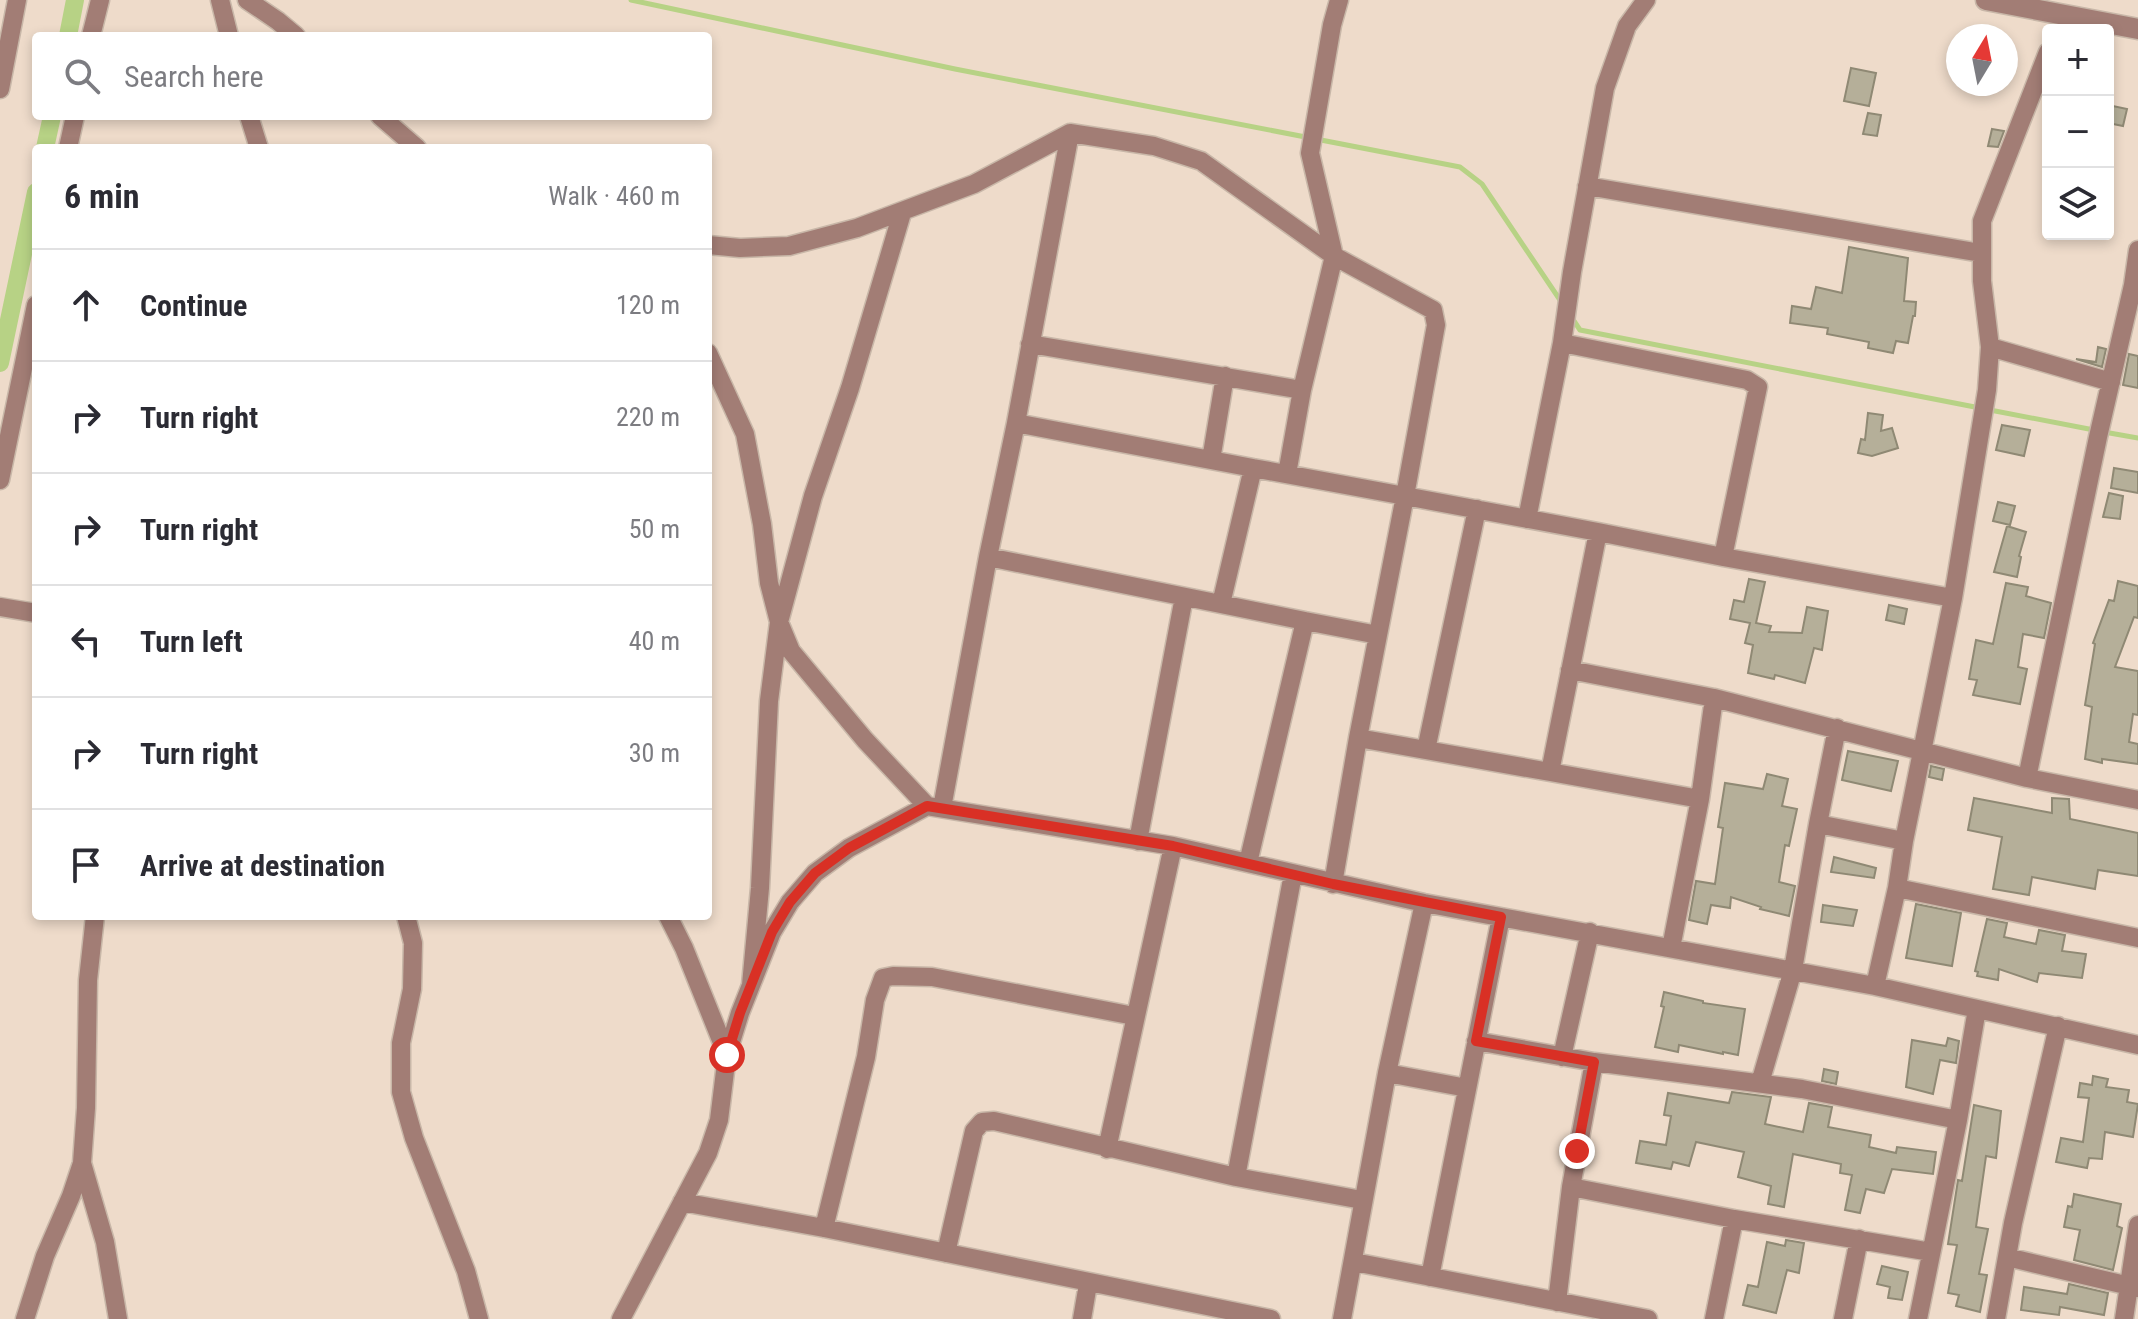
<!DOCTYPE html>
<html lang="en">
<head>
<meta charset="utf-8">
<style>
  :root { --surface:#fff; --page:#f7f7f7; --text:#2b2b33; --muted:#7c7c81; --line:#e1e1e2 }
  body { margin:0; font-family:"Roboto Condensed",sans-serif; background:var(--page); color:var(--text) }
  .controls { position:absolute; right:24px; top:24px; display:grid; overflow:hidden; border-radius:8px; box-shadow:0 4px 12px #0003 }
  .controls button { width:72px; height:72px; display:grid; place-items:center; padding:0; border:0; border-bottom:2px solid var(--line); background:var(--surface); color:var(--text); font:40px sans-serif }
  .compass { position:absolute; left:1946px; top:24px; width:72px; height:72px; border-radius:50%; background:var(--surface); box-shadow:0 4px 12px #0003; rotate:10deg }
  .stop { position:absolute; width:24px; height:24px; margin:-18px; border:6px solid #d93025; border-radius:50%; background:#fff }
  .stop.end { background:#d93025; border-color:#fff; box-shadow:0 2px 8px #0008 }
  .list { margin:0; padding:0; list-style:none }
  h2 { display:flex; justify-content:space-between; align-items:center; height:104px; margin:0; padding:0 32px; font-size:34px }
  h2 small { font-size:26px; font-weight:400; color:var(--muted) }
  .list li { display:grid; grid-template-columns:52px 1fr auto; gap:24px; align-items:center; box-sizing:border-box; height:112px; padding:0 32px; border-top:2px solid var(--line) }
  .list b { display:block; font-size:30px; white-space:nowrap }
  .list em { font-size:26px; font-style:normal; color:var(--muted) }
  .icon { flex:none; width:44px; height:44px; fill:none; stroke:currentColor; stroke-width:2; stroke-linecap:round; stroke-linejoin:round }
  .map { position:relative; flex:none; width:2138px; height:1319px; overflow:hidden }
  .search { position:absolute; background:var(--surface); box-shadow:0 4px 12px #0003; left:32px; top:32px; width:680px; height:88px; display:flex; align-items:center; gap:20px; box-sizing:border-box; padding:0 28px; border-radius:8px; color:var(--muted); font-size:30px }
  .panel { position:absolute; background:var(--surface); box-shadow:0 4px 12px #0003; left:32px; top:144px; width:680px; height:776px; border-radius:8px }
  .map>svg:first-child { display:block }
</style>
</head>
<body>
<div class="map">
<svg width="2138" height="1319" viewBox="0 0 2138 1319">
  <rect width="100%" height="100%" fill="#eedbca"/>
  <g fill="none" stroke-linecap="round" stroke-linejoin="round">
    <!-- stream -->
    <path stroke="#b7d285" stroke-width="5" d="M631 0 955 69 1460 167 1482 184 1562 303
      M1572 318 1580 330 1980 408
      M1990 410 2094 430
      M2104 432 2138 438"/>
    <!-- canal -->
    <path stroke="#b7d285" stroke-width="18" d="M68 36 75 0
      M45 148 52 116
      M0 363 36 192"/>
  </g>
  <!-- building -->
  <path fill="#b5af99" stroke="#8f8974" stroke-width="2" d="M1851 68 1876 73 1869 106 1844 101Z
    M2108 105 2127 109 2123 126 2108 123Z
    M1868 113 1881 115 1877 136 1863 134Z
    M1992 129 2004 131 1998 147 1988 146Z
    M1849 247 1908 258 1904 301 1916 302 1915 316H1913L1908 343 1896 341 1893 353 1868 348 1869 342 1827 334 1828 328 1790 323 1792 306 1811 309 1816 287 1842 293Z
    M2098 347 2106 349 2102 367 2076 359 2096 362Z
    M2129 354 2138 356V388L2123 385Z
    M1868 413 1883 415 1881 431 1892 428 1898 448 1872 456 1858 453 1861 439 1865 440Z
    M2002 425 2030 430 2024 456 1996 450Z
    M2114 468 2138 472V493L2111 488Z
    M2109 493 2123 496 2120 519 2103 517Z
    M1998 502 2015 506 2010 525 1993 521Z
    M2007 526 2026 532 2019 556 2021 557 2017 577 1994 572Z
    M1749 579 1765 582 1756 623 1771 626 1769 632 1802 633 1807 607 1828 611 1822 650 1814 648 1805 683 1775 675 1774 679 1748 673 1753 645 1745 643 1750 623 1730 619 1734 600 1744 602Z
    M2118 581 2138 586V618L2134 617 2115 667 2138 671V715L2133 714 2129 742 2138 744V764L2102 759V763L2085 759 2092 707 2085 705 2095 644 2093 643 2109 600 2114 601Z
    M2006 583 2028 587 2026 596 2051 603 2044 638 2023 634 2018 667 2027 669 2020 704 1973 695 1977 680 1969 679 1976 640 1993 644Z
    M1889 605 1907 609 1904 624 1886 620Z
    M1848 751 1898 761 1891 791 1842 780Z
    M1931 766 1944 769 1942 780 1929 777Z
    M1767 774 1788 779 1782 806 1797 809 1789 846 1785 845 1779 882 1795 886 1789 916 1760 909 1761 907 1731 897 1730 908 1711 905 1707 924 1689 920 1696 881 1715 884 1723 828 1718 827 1725 783 1763 789Z
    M1974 798 2052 813V798L2069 799 2070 819 2138 833V876L2098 870 2095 889 2032 877 2029 895 1993 889 2002 837 1968 830Z
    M1834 857 1876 868 1874 878 1831 872Z
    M1916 904 1961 913 1952 966 1906 958Z
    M1823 905 1857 910 1853 926 1821 922Z
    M1987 919 2007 923 2004 937 2036 944 2039 930 2065 935 2062 951 2086 954 2082 978 2039 973 2037 982 1999 969 1998 980 1977 976 1978 972 1975 971Z
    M1664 992 1703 1001V1003L1745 1009 1738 1055 1723 1052V1054L1679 1045 1678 1052 1655 1047 1664 1007 1661 1006Z
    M1948 1038 1959 1041 1956 1063 1940 1060 1933 1094 1906 1087 1912 1040 1946 1046Z
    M1824 1069 1838 1072 1836 1084 1822 1081Z
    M2093 1076 2108 1079 2106 1087 2129 1090 2127 1102 2138 1104 2133 1137 2105 1132 2102 1159 2089 1158 2087 1168 2056 1162 2061 1138 2083 1142 2089 1098 2078 1097 2080 1083 2092 1085Z
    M1732 1092 1771 1097 1765 1124 1803 1132 1809 1103 1832 1107 1828 1127 1871 1135 1869 1147 1896 1153 1897 1147 1936 1152 1933 1174 1892 1169 1884 1193 1866 1189 1860 1213 1845 1210 1852 1175 1840 1173 1841 1164 1793 1154 1784 1207 1768 1204 1771 1186 1738 1177 1744 1152 1696 1142 1689 1166 1673 1162 1671 1169 1636 1163 1640 1141 1666 1145 1671 1116 1664 1115 1668 1093 1729 1103Z
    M1974 1105 2001 1111 1996 1158 1986 1156 1976 1227 1988 1229 1979 1274 1987 1275 1980 1312 1956 1306 1959 1295 1948 1293 1957 1245 1948 1244 1958 1180 1962 1181Z
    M2074 1194 2121 1204 2117 1226 2122 1228 2113 1270 2074 1260 2080 1230 2064 1227 2068 1206 2072 1207Z
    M1786 1240 1804 1243 1799 1273 1787 1270 1776 1313 1743 1305 1748 1285 1758 1287 1767 1242 1785 1246Z
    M1882 1266 1908 1272 1902 1300 1888 1298 1890 1287 1877 1284Z
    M2069 1284 2108 1293 2104 1315 2060 1307 2059 1315 2021 1310 2024 1287 2067 1294Z"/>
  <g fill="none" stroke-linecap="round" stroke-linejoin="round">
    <!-- minor casing -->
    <g stroke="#c8b7a8" stroke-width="21">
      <path id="minor" d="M220 0 229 36
        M247 0 278 21 296 36
        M91 36 100 0
        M0 89 17 0
        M249 116 259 148
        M380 116 417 148
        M68 148 75 116
        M1587 186 1981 253
        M708 245 740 248 789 246 857 228 974 184 1070 133
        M2133 285 2138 250
        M1562 343 1747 380 1758 387 1723 557
        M1030 344 1302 390
        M1990 347 2111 382
        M708 353 745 434 762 524 769 583 779 622 791 651 865 740 927 806 1173 846 1424 903 1875 986 2138 1045
        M1016 423 1070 133 1154 146 1201 161 1334 256 1433 310 1436 325 1405 496 1253 468 1221 604
        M1211 460 1225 376
        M1287 474 1302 390 1334 256 1310 153 1332 25 1339 0
        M0 480 36 305
        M1527 519 1562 343 1572 272 1605 88 1627 26 1646 0
        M1598 532 1723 557 1953 598 1904 841 1897 888 2138 938
        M988 557 1016 423 1253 468
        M1953 598 1987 390 1990 347 1982 281V221L2048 52
        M0 607 36 613
        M1570 670 1714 698 2027 778 2138 800
        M1426 750 1477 509
        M1550 772 1700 799
        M2027 778 2098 437 2133 285 2138 286
        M942 808 988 557 1305 621
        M1818 824 1837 728
        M1138 841 1184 597
        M1248 863 1305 621 1378 635
        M1333 884 1358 738 1405 496 1598 532 1550 772 1358 738
        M406 916 413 943 412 989 401 1043V1092L414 1138 466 1271 479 1319
        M668 916 684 948 727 1055
        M1671 948 1700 799 1714 698
        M751 985 760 888 769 701 779 622 813 496 850 388 902 213
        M1875 986 1897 888
        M1476 1041 1594 1062 1802 1089 1958 1120
        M1562 1057 1590 932
        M1594 1062 1571 1187 1734 1219 1714 1319
        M1387 1073 1467 1088
        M1760 1083 1793 970 1818 824 1904 841
        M1107 1149 1173 846
        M82 1163 105 1242 118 1319
        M1236 1177 1293 874
        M682 1202 824 1228 1271 1319
        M1734 1219 1931 1252
        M824 1228 866 1057 875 1000 883 978 893 976 932 977 1134 1016
        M946 1253 974 1131 982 1122 994 1121 1236 1177 1362 1200
        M2007 1257 2138 1288
        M1354 1262 1648 1319
        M1430 1277 1501 917
        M1557 1302 1571 1187
        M25 1319 45 1256 71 1196 82 1163 86 1108 88 980 95 916
        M621 1319 708 1153 719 1120 727 1055 740 1013 772 932 790 902 815 873 849 848 927 806
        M1082 1319 1088 1284
        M1342 1319 1387 1073 1424 903
        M1843 1319 1859 1239
        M1918 1319 1958 1120 1977 1009
        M1996 1319 2013 1223 2058 1026
        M2124 1319 2138 1225"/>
    </g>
    <!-- tertiary casing -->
    <g stroke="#c8b7a8" stroke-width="23">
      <path id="tertiary" d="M1986 0 2138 29"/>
    </g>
    <!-- minor -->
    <use href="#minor" stroke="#a27d75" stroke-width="18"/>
    <!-- tertiary -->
    <use href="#tertiary" stroke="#a27d75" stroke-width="20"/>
  </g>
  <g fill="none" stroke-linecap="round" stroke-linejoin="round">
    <!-- route -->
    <path stroke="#d93025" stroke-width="10" d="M727 1055 740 1013 772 932 790 902 815 873 849 848 927 806 1173 846 1333 884 1501 917 1476 1041 1594 1062 1577 1151"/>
  </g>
</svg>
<div class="controls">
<button>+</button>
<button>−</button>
<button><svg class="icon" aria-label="layers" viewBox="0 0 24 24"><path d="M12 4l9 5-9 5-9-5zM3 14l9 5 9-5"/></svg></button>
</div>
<svg class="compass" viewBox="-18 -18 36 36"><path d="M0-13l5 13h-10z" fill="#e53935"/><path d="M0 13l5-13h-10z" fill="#7c7c81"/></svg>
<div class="stop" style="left:727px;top:1055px"></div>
<div class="stop end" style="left:1577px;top:1151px"></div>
<div class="search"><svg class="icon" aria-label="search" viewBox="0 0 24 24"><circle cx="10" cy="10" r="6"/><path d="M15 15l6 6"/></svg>Search here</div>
<section class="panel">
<h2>6 min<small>Walk · 460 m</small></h2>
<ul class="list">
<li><svg class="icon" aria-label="ahead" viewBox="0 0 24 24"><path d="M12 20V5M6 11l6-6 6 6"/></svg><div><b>Continue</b></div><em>120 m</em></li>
<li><svg class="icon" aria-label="right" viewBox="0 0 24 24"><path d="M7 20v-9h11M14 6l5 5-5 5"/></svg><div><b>Turn right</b></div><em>220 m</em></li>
<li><svg class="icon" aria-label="right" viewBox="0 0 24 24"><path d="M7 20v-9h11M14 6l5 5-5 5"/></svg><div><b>Turn right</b></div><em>50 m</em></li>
<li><svg class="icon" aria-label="left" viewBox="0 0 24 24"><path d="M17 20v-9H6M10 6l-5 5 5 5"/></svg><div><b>Turn left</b></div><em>40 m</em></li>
<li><svg class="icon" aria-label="right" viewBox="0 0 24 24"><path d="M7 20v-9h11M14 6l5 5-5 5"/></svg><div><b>Turn right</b></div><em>30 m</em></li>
<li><svg class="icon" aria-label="arrive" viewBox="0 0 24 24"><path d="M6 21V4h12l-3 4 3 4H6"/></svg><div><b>Arrive at destination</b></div></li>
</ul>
</section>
</div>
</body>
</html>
